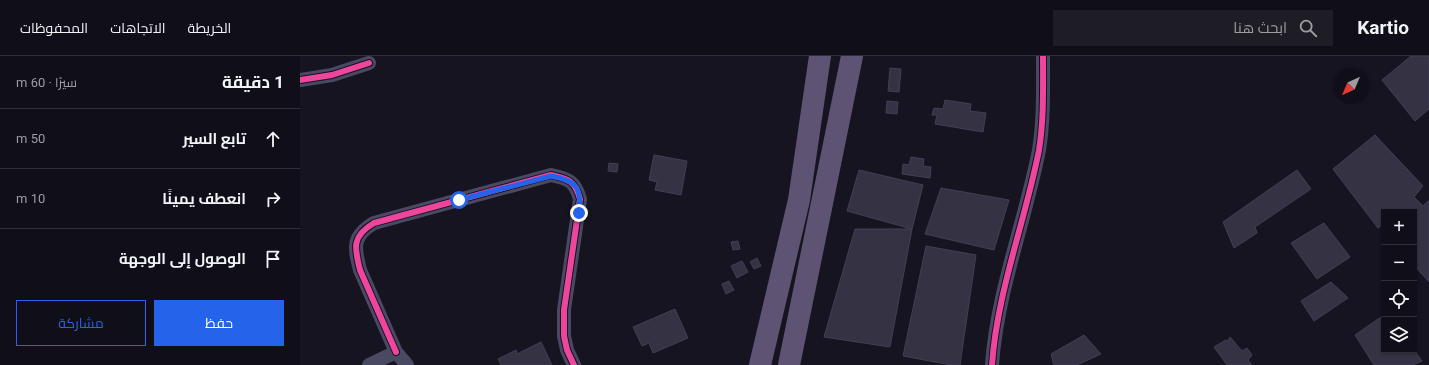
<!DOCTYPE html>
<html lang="ar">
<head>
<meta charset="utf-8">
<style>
  :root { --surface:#100f19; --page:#1e1d26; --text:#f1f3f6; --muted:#9c9ca2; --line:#302f38; --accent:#2563eb }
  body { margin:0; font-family:Roboto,Cairo,sans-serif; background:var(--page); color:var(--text); direction:rtl }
  .controls { position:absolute; right:12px; bottom:12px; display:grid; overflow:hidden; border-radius:0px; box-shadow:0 1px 3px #0004 }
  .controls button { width:36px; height:36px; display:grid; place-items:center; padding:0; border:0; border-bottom:1px solid var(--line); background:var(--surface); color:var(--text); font:20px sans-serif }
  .compass { position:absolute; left:1033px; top:12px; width:36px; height:36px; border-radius:50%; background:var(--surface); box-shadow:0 1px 3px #0004; rotate:224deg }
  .stop { position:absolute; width:12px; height:12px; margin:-9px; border:3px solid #2563eb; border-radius:50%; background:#fff }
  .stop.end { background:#2563eb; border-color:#fff; box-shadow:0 1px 4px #0008 }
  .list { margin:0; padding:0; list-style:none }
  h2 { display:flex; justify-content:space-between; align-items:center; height:52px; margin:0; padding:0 16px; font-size:17px }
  h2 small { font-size:13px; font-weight:400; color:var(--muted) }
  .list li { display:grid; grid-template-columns:26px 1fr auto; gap:12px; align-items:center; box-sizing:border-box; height:60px; padding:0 16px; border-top:1px solid var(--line) }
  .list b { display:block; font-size:15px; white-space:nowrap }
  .list em { font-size:13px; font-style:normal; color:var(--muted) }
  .actions { display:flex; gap:8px; padding:12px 16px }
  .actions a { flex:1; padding:9px 0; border:1px solid var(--accent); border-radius:0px; text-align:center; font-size:14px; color:var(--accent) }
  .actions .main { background:var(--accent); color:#fff }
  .icon { flex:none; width:22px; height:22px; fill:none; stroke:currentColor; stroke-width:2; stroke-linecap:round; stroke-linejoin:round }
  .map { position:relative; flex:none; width:1129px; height:309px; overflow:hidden; direction:ltr }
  header { display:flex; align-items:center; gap:24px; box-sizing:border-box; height:56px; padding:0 20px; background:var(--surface); border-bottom:1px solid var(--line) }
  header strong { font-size:19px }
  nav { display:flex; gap:22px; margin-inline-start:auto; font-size:14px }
  .search { width:280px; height:36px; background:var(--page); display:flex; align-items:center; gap:10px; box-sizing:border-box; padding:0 14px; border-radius:0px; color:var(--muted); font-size:15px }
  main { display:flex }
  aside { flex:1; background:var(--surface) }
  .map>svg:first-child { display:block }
</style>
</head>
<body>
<header>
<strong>Kartio</strong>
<div class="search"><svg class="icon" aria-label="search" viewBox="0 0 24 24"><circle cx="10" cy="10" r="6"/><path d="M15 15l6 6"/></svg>ابحث هنا</div>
<nav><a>الخريطة</a><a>الاتجاهات</a><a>المحفوظات</a></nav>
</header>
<main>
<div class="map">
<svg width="1129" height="309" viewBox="0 0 1129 309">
  <rect width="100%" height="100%" fill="#161421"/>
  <!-- building -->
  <path fill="#343243" stroke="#433f54" d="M1111 0H1129V53L1115 65 1082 24Z
    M590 12 601 13 599 36 588 35Z
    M645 44 671 48 670 55 686 57 683 76 635 68 637 59H632L634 52 643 53Z
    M587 45 598 46 597 58 586 57Z
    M1075 79 1123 130 1114 141 1123 150 1129 144V226L1114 209V156H1084V167L1078 172 1033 113Z
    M354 99 387 105 381 139 355 134 357 126 349 124Z
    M611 101 624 103 623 110 631 111 630 122 602 118 603 108 609 109Z
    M309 107 318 108 317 116 308 115Z
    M559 114 623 129 612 173 547 155Z
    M997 114 1011 133 955 171 957 177 934 192 923 166Z
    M641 132 709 144 694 194 625 178Z
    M1024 167 1050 201 1017 223 991 187Z
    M555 173H612L590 291 524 281Z
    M438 185 440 193 433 194 431 186Z
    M626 190 676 199 660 309H651L603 300Z
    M457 202 461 210 454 213 450 206Z
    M442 205 448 216 437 222 431 210Z
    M429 225 434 234 426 238 422 228Z
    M1031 226 1048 242 1014 265 1001 245Z
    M375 253 388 282 353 297 349 287 342 290 333 271Z
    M1084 259V294H1114L1122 305 1113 309H1074L1055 279Z
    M784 279 801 298 777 309H754L751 298Z
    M930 281 942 295 947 292 952 299 948 304 952 309H927L914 291 926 284 928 285Z
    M241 286 252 309H201L198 303 216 294 217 298Z"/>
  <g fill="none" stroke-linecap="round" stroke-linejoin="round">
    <!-- street -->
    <path stroke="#4a4962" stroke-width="14" d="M0 24 32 19 69 7
      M96 296 60 214C54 191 52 180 74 167L251 119C269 123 275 125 280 143L264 254V280L267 294 274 309
      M69 309 96 296 107 309
      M692 309C697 236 725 166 739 94 744 63 743 32 743 0"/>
    <!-- primary -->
    <path stroke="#5e5373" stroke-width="22" d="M460 309 499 144 520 0
      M489 309 552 0"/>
    <!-- cycleway casing -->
    <g stroke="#130f26" stroke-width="8">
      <path id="cycleway" d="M0 24 32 19 69 7
        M96 296 60 214C54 191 52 180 74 167L251 119C269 123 275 125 280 143L264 254V280L267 294 274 309
        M692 309C697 236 725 166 739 94 744 63 743 32 743 0"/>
    </g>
    <!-- cycleway -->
    <use href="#cycleway" stroke="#ed469a" stroke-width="6"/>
  </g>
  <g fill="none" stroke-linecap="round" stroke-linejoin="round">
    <!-- route -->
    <path stroke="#2563eb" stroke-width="5" d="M159 144 251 120C277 125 282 131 279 157"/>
  </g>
</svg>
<div class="controls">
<button>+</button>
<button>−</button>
<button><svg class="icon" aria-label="locate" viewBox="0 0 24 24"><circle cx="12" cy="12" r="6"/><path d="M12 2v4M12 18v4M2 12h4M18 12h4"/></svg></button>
<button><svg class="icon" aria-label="layers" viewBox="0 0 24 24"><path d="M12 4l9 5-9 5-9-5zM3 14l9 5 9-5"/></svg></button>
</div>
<svg class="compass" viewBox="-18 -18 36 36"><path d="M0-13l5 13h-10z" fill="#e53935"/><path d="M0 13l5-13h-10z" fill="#9c9ca2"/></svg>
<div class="stop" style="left:159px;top:144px"></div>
<div class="stop end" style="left:279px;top:157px"></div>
</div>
<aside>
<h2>1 دقيقة<small>سيرًا · 60 m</small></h2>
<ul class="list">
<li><svg class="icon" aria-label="ahead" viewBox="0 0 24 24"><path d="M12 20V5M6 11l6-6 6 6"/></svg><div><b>تابع السير</b></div><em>50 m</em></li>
<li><svg class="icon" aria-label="right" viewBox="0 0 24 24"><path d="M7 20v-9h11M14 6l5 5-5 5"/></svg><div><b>انعطف يمينًا</b></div><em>10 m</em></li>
<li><svg class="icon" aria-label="arrive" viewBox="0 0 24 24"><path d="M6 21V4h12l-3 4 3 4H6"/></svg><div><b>الوصول إلى الوجهة</b></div></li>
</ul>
<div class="actions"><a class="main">حفظ</a><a>مشاركة</a></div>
</aside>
</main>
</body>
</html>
